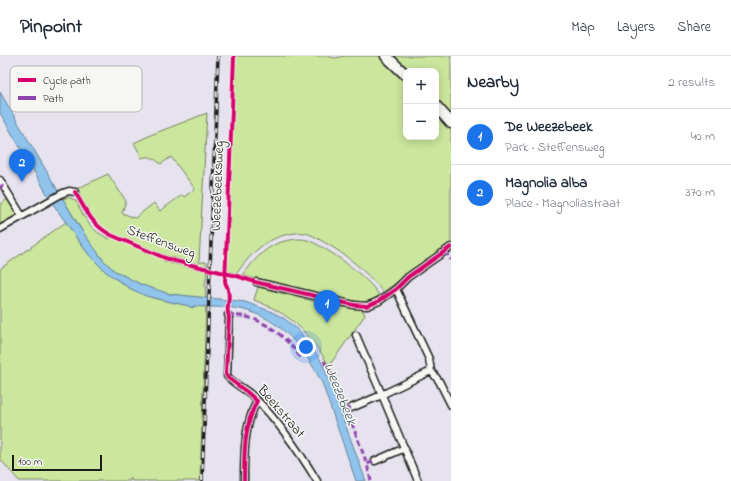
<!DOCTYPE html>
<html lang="en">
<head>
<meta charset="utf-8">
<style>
  :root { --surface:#fff; --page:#f6f6f7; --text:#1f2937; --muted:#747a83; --line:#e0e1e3; --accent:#1a73e8 }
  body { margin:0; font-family:"Indie Flower",sans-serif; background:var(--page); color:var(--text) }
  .controls { position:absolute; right:12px; top:12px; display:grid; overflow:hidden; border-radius:8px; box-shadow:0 2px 10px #0003 }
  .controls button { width:36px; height:36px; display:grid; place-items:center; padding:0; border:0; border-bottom:1px solid var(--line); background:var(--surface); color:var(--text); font:20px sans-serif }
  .scale { position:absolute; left:12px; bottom:10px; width:90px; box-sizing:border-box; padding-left:4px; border:2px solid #1c1c1c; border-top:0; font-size:11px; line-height:14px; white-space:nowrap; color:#1c1c1c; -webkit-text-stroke:3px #f6f6f2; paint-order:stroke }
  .you { position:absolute; left:306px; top:291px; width:14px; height:14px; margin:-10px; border:3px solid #fff; border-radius:50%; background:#1a73e8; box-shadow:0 0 0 6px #1a73e833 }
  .badge { display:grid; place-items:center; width:26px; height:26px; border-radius:50%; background:var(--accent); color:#fff; font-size:13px; font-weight:700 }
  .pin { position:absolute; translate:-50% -33px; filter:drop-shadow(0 1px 2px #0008) }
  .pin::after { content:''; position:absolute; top:21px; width:14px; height:12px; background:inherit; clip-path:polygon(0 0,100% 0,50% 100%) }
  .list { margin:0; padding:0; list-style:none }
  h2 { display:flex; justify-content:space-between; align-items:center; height:52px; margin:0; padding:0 16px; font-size:17px }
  h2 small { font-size:13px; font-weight:400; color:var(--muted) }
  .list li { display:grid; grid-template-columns:26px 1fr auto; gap:12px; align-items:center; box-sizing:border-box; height:56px; padding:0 16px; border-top:1px solid var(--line) }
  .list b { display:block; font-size:15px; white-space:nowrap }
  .list p { margin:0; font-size:13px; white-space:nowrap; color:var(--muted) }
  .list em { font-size:13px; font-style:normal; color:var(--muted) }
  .map { position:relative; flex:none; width:451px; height:425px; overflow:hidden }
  header { display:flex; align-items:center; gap:24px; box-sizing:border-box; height:56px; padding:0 20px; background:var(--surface); border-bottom:1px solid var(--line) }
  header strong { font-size:19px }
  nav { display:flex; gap:22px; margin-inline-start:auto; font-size:14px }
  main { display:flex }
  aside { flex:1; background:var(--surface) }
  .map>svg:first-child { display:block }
</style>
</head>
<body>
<header>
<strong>Pinpoint</strong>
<nav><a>Map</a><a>Layers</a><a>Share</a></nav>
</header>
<main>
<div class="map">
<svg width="451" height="425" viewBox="0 0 451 425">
  <rect width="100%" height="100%" fill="#e6e3ef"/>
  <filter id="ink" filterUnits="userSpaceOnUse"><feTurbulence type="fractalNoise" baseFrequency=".025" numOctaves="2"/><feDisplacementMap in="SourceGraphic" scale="8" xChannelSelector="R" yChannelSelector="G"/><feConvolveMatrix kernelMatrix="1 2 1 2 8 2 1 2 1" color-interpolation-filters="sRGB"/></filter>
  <g filter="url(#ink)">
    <!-- green -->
    <path fill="#cbe69d" stroke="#74815c" d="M235 0H327L335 2 344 0H380L406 25V81H436V56L451 72V188L383 236C366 215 346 198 322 185 317 182 311 178 305 177 300 176 295 177 290 178 266 182 251 197 237 217L227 215 229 165Z
      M391 0H451V62L436 45V15H407Z
      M207 57 199 206H206L207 210 167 200 113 178 98 169 93 163 76 133 108 118 126 145 122 157 135 162 154 147 160 155 182 139 184 141 195 133 171 101 161 108C153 102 151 99 141 102L139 96 134 87 153 78Z
      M68 141 73 143 76 145C81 155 87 167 95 174 99 178 105 180 109 183L111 181 155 199 166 206 206 215 207 219 205 228 206 242 177 239 159 236 142 229 115 215 104 205 87 183 63 143Z
      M7 143 17 159 0 169V149Z
      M66 166C86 198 108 224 145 239 159 245 175 246 190 250V251H193V250H206L200 425H132L130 421V425H19L0 403V213Z
      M297 183C300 183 304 183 307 184 326 190 369 222 379 239L372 244 363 246 345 244 262 225 243 219C252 207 262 194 276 188 282 185 290 184 297 183Z
      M258 231 324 248 362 253 365 259 329 310C309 276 291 258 254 244Z"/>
    <!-- water -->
    <path fill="#90c4ed" stroke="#628199" d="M0 36 80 172 104 205 115 215 142 229 170 238 238 245 245 246 270 255 285 263 299 275 320 303 326 316 366 425H356L322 327C305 293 280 261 240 253 225 250 209 252 193 250V252L190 251 189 250 167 245 146 240 129 232 106 216 89 199 76 181 53 148 0 57Z"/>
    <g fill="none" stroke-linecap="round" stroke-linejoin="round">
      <!-- minor casing -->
      <g stroke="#1c1c1c" stroke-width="9">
        <path id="minor" d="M0 124 22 160
          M0 173 63 137 69 135 75 136
          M256 226 354 249 367 250 379 245 396 233 408 221 451 191
          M396 233 429 303 431 315 439 325 451 349
          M228 259 229 261 227 320C234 328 245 333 254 341 279 366 299 395 317 425
          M356 279 382 339 418 425
          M351 352 377 341 431 315
          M375 405 405 392
          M244 425C244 399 244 369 257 345"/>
      </g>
      <!-- primary casing -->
      <g stroke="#1c1c1c" stroke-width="13">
        <path id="primary" d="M386 0 406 19
          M436 50 451 67"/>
      </g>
      <!-- minor -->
      <use href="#minor" stroke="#f6f6f2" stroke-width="6"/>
      <!-- primary -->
      <use href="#primary" stroke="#f6f6f2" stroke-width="10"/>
      <!-- rail casing -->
      <g stroke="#1c1c1c" stroke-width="3.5">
        <path id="rail" d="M202 425 218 0"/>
      </g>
      <!-- rail -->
      <use href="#rail" stroke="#f6f6f2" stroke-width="2" stroke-dasharray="6" stroke-linecap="butt"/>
      <!-- quiet -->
      <path stroke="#8e44ad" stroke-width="3" stroke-dasharray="6 3" stroke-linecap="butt" d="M0 132 3 129
        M445 195 451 204
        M228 259C235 260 242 259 250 262 271 268 288 284 301 302
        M324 305 327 311 330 314 341 343 347 354
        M351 352 347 354 367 408
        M371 425 367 408 375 405"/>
      <!-- cycleway casing -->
      <g stroke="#f6f6f2" stroke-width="6">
        <path id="cycleway" d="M234 0 228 156 225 225C225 228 228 231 228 234 231 243 225 253 229 261L226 318 228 322 247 336 257 345C244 369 244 399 244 425
          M75 136C86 154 91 168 111 179L165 202 175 205 237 220 255 226 354 249 367 250 379 245 396 233 408 221 451 191"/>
      </g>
      <!-- cycleway -->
      <use href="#cycleway" stroke="#d6006c" stroke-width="4"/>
    </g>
  </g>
  <g text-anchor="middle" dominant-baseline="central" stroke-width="3" stroke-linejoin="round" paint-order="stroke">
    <!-- street labels -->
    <g font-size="14" fill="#1c1c1c" stroke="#f6f6f2">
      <text transform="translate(218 130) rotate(-88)">Weezebeeksweg</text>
      <text transform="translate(161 186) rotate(20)">Steffensweg</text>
      <text transform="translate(281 356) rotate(49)">Beekstraat</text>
    </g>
    <!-- water labels -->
    <g font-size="15" font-style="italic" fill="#455765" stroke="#f6f6f2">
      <text transform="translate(340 338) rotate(68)">Weezebeek</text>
    </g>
  </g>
  <!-- legend -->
  <rect x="10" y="10" width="132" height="46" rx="6" fill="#f6f6f2" stroke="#b5b5b2" stroke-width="1"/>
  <rect x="18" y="22" width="18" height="4" fill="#d6006c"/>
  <rect x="18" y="40" width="18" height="4" fill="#8e44ad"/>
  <g font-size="11" fill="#1c1c1c">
    <text x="43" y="28">Cycle path</text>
    <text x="43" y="46">Path</text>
  </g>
</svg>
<div class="controls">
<button>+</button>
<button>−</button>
</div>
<div class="scale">100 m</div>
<div class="you"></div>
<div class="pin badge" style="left:327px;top:267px">1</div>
<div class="pin badge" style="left:22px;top:126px">2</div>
</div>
<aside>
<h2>Nearby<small>2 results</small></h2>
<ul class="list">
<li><span class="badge">1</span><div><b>De Weezebeek</b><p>Park · Steffensweg</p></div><em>40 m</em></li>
<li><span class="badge">2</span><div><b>Magnolia alba</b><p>Place · Magnoliastraat</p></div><em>370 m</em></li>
</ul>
</aside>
</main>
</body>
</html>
